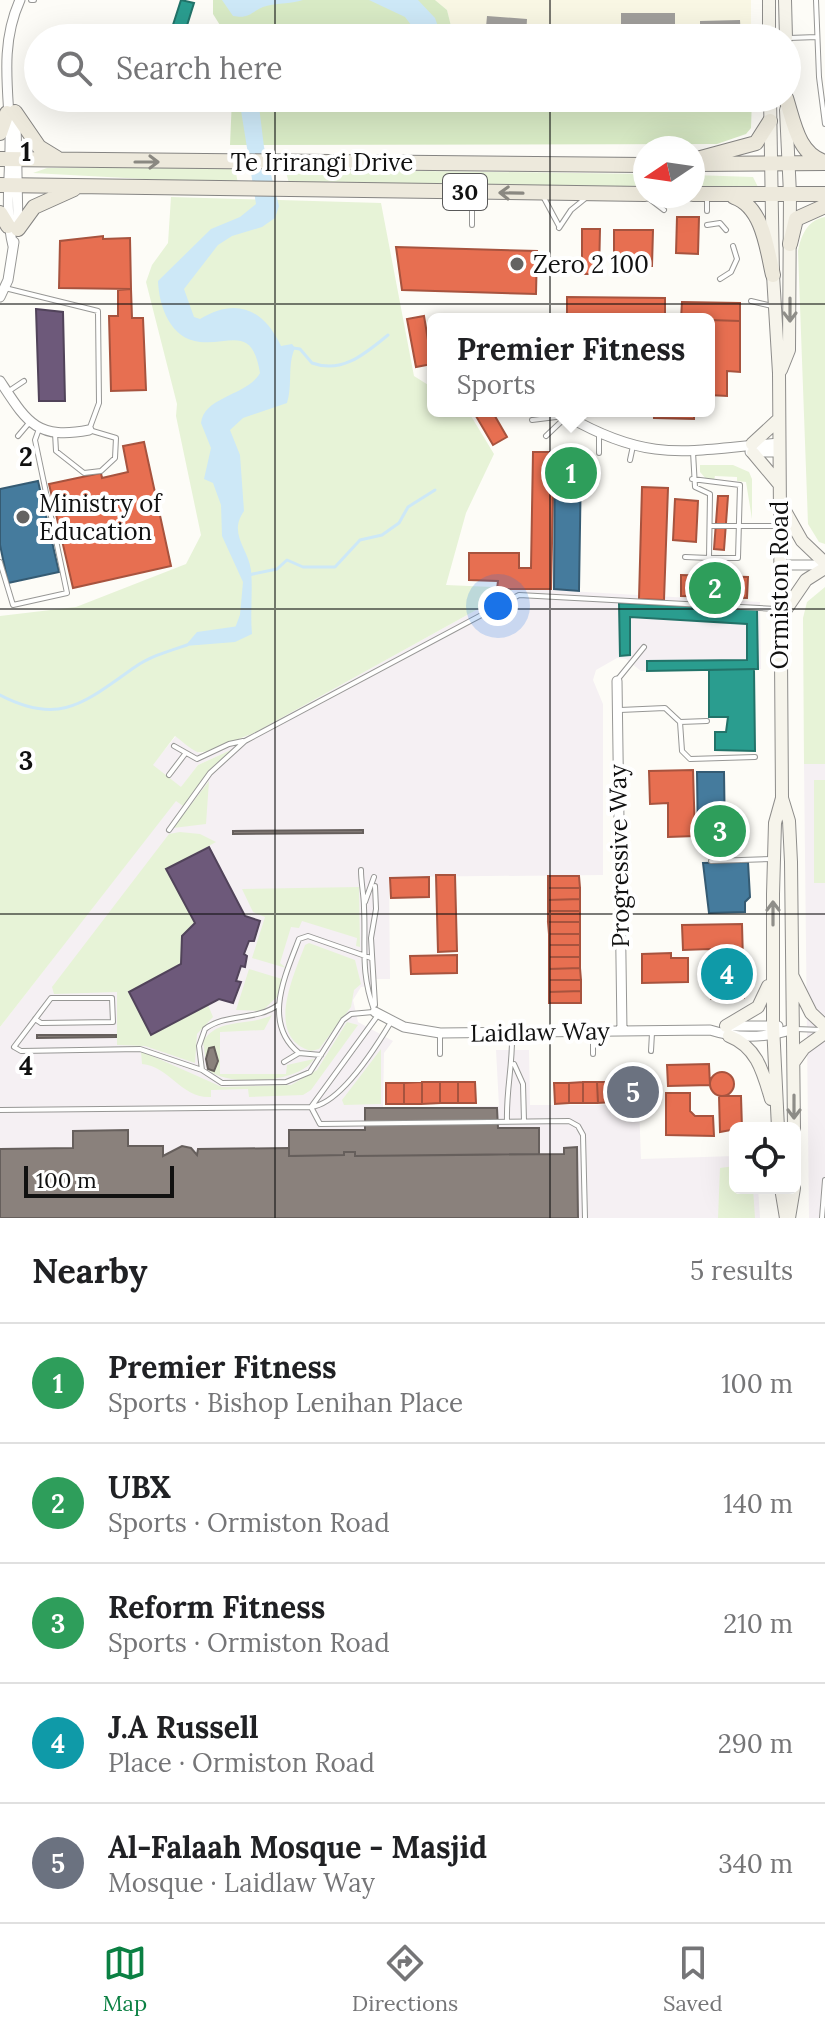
<!DOCTYPE html>
<html lang="en">
<head>
<meta charset="utf-8">
<style>
  :root { --surface:#fff; --page:#f6f6f6; --text:#202124; --muted:#757577; --line:#e0e0e0; --accent:#0b8043 }
  body { margin:0; font-family:Lora,serif; background:var(--page); color:var(--text) }
  .controls { position:absolute; right:24px; bottom:24px; display:grid; overflow:hidden; border-radius:12px; box-shadow:0 8px 32px #0002 }
  .controls button { width:72px; height:72px; display:grid; place-items:center; padding:0; border:0; border-bottom:2px solid var(--line); background:var(--surface); color:var(--text); font:40px sans-serif }
  .compass { position:absolute; left:633px; top:136px; width:72px; height:72px; border-radius:50%; background:var(--surface); box-shadow:0 8px 32px #0002; rotate:257deg }
  .scale { position:absolute; left:24px; bottom:20px; width:150px; box-sizing:border-box; padding-left:8px; border:4px solid #111; border-top:0; font-size:22px; line-height:28px; white-space:nowrap; color:#111; -webkit-text-stroke:6px #fff; paint-order:stroke }
  .you { position:absolute; left:498px; top:606px; width:28px; height:28px; margin:-20px; border:6px solid #fff; border-radius:50%; background:#1a73e8; box-shadow:0 0 0 12px #1a73e833 }
  .badge { display:grid; place-items:center; width:52px; height:52px; border-radius:50%; background:var(--accent); color:#fff; font-size:26px; font-weight:700 }
  .pin { position:absolute; translate:-50% -50%; border:4px solid #fff; box-shadow:0 2px 8px #0006 }
  .popup { position:absolute; left:427px; top:313px; width:288px; height:104px; box-sizing:border-box; display:grid; place-content:center; border-radius:12px; background:var(--surface); filter:drop-shadow(0 2px 6px #0005); font-size:26px; white-space:nowrap; color:var(--muted) }
  .popup b { font-size:30px; color:var(--text) }
  .popup::after { content:''; position:absolute; left:50%; top:100%; margin-left:-16px; border:16px solid transparent; border-top-color:var(--surface) }
  .list { margin:0; padding:0; list-style:none }
  h2 { display:flex; justify-content:space-between; align-items:center; height:104px; margin:0; padding:0 32px; font-size:34px }
  h2 small { font-size:26px; font-weight:400; color:var(--muted) }
  .list li { display:grid; grid-template-columns:52px 1fr auto; gap:24px; align-items:center; box-sizing:border-box; height:120px; padding:0 32px; border-top:2px solid var(--line) }
  .list b { display:block; font-size:30px; white-space:nowrap }
  .list p { margin:0; font-size:26px; white-space:nowrap; color:var(--muted) }
  .list em { font-size:26px; font-style:normal; color:var(--muted) }
  .icon { flex:none; width:44px; height:44px; fill:none; stroke:currentColor; stroke-width:2; stroke-linecap:round; stroke-linejoin:round }
  .map { position:relative; flex:none; width:825px; height:1218px; overflow:hidden }
  .search { position:absolute; background:var(--surface); box-shadow:0 8px 32px #0002; left:24px; right:24px; top:24px; height:88px; display:flex; align-items:center; gap:20px; box-sizing:border-box; padding:0 28px; border-radius:44px; color:var(--muted); font-size:30px }
  .sheet { height:704px; background:var(--surface) }
  nav { display:flex; justify-content:space-around; align-items:center; box-sizing:border-box; height:112px; border-top:2px solid var(--line); background:var(--surface); font-size:22px; color:var(--muted) }
  nav a { display:grid; justify-items:center; gap:4px }
  nav .on { color:var(--accent) }
  .map>svg:first-child { display:block }
</style>
</head>
<body>
<div class="map">
<svg width="825" height="1218" viewBox="0 0 825 1218">
  <rect width="100%" height="100%" fill="#fdfcf7"/>
  <!-- industrial -->
  <path fill="#f5f0f3" d="M516 588 760 602 761 669 641 671 626 659 617 658 596 670 593 680 603 704V875L389 877 390 979H375L376 985 361 987 353 1000 358 1022 393 1041 384 1053 383 1107 499 1106 496 1050H529L530 1105H639L641 1159 735 1156V1188H758L760 1218H0V1027L176 800 183 806 209 770 233 749 198 765 181 788 152 765 176 736 199 753H205L252 734Z
    M804 764H825V1218H809Z"/>
  <!-- farmland -->
  <path fill="#f9f7e4" d="M435 0H751V38H454L447 10Z"/>
  <!-- green -->
  <path fill="#e7f3d7" d="M235 167 238 184 33 173 47 168Z
    M285 169 645 174V188L289 183Z
    M693 175 753 177 758 187 693 189Z
    M171 197 381 203 414 376 433 388V411H468L494 454 466 513 446 585 516 588 252 734C241 737 204 755 197 752 189 748 182 741 175 736L153 765 181 787 198 765 233 749 209 770 183 806 176 801 0 1027V616L76 607 186 564 201 535 176 416 177 404 146 282 152 265 168 243Z
    M825 217V544L819 542 808 524 798 251C801 236 807 220 825 217Z
    M700 465H733L749 472 752 479V519L746 482 737 481V477L715 476 714 480H707L700 472Z
    M825 587V764H804L803 618 807 602Z
    M814 780H825V883H814Z
    M209 781 206 824 173 828Z
    M180 832 200 834 216 842 167 869 195 923 182 936 181 964 129 992 152 1035 208 1005 213 1017 197 1034 195 1063 145 1046 117 1045V992L54 994 52 987 169 834Z
    M359 887 360 947 356 946 357 938 302 921 299 928 291 927 280 963 286 968 252 958 265 917 253 912 242 889Z
    M309 943 355 960 361 984 354 990 351 1007 319 1049 311 1051C264 1037 294 975 305 945Z
    M249 969 282 979 277 997 262 1011 236 1010Z
    M272 1015 264 1030 220 1032V1074H286L287 1065 314 1059C300 1083 228 1088 207 1069L203 1042C217 1017 249 1027 272 1015Z
    M347 1022 358 1025 311 1090 303 1095 249 1097 248 1089 211 1090V1097C182 1099 169 1066 142 1064L141 1051 222 1087 291 1085 317 1070Z
    M381 1049V1104L344 1105 342 1100Z
    M735 1166V1188H753L755 1218H718L720 1168Z"/>
  <!-- forest -->
  <path fill="#d8eac5" d="M213 0H435L447 10 454 38H228L213 14Z
    M232 98H752L751 128 746 134 717 144 230 145Z"/>
  <!-- water -->
  <path fill="#cde8f7" d="M222 0H303C291 4 274 3 263 7 250 13 249 19 233 16Z
    M369 0H418L435 18 442 38H415V30L405 17Z
    M239 98H258L264 147 279 206 275 218 262 227 232 236 218 245 184 289 194 317 200 319C236 297 264 309 281 346L292 344 295 348C287 365 293 384 287 403L243 418 230 430 240 455 244 511C228 534 248 548 251 570 253 591 250 612 252 634L235 642 185 646 197 632 239 626 243 582 222 536 221 505 213 483 204 479 211 448 201 423C204 396 247 396 260 373 252 325 231 345 200 342 170 339 159 306 158 281L211 229 240 217 256 204Z"/>
  <!-- shops -->
  <path fill="#e76f51" stroke="#a7533e" stroke-width="2" d="M677 217H699L698 254 676 253Z
    M582 229H600L599 274H582Z
    M614 230H653L652 266H633V261L623 259 614 261Z
    M103 236V239L130 238 131 289 59 288 60 241Z
    M396 247 537 251 536 294 402 290Z
    M131 289 132 318H143L146 390 111 391 109 316H118V290Z
    M567 297 665 298V318L567 316Z
    M682 302 740 303V321L681 319Z
    M424 316 432 364 416 367 407 319Z
    M709 320 740 321V372L727 371V396L709 395Z
    M473 411H492L507 437 493 445Z
    M654 411H694V419L654 418Z
    M144 442 171 566 73 588 49 484 101 473 102 478 128 472 123 446Z
    M533 452H554L551 589H497L498 581 469 580V553H519V568H531Z
    M642 487 668 488 664 600 639 599Z
    M718 496H728L724 550 714 549Z
    M675 499 698 501 696 542 673 540Z
    M681 575 748 577 747 598 681 596Z
    M693 770 695 836 668 837V803L650 804 649 771Z
    M436 875H455L457 951 438 952Z
    M548 876H579L580 888H548Z
    M429 877V897L391 898 390 878Z
    M548 888H580V899L548 900Z
    M580 899V911H548V900Z
    M548 911H580V922H548Z
    M548 922H580V934H549Z
    M742 924 744 998 711 999 710 949 683 950 682 925Z
    M549 934H580V945H549Z
    M549 945H580V957H549Z
    M671 953V958H688V982L642 983V954Z
    M457 955V973L411 974 410 956Z
    M549 957H580V968L549 969Z
    M580 968 581 980H549V969Z
    M549 980H581V991L549 992Z
    M581 991V1003H549V992Z
    M709 1064 710 1085 668 1086 667 1065Z
    M710 1084a12 12 0 1 1 24 0a12 12 0 1 1-24 0Z
    M626 1081 627 1102H612V1082Z
    M422 1082V1104H404V1083Z
    M422 1082H440V1103L422 1104Z
    M440 1082H458V1103H440Z
    M458 1082H475L476 1103H458Z
    M583 1082V1103H569V1083Z
    M583 1082H597L598 1103H583Z
    M597 1082H612V1102L598 1103Z
    M386 1083H404V1104H386Z
    M554 1083H569V1103L555 1104Z
    M666 1093H690V1111L695 1116H713L714 1136 666 1135Z
    M719 1096H741L742 1128 720 1132Z"/>
  <!-- offices -->
  <path fill="#6d597a" stroke="#51435a" stroke-width="2" d="M36 309 63 312 65 401H39Z
    M209 847 245 916 260 921 254 941H249L244 954 247 956 245 967 241 966 236 981 241 982 233 1003 219 999 151 1035 129 992 181 964 182 936 195 923 166 869Z"/>
  <!-- schools -->
  <path fill="#2a9d8f" stroke="#227369" stroke-width="2" d="M181 0 194 3 184 35 171 31Z
    M619 603 757 609 758 669 647 671V661L747 660V624L630 617V655L620 656Z
    M754 669 755 751 715 750V732H726L728 717H709V670Z"/>
  <!-- public -->
  <path fill="#457b9d" stroke="#355b73" stroke-width="2" d="M555 455 567 462 581 463 579 591 554 589Z
    M38 481 59 572 8 583 0 545V489Z
    M697 772H724L725 839 698 840Z
    M748 862 750 897 745 902V912L709 913 703 863Z
    M626 1081H640L641 1102H627Z"/>
  <!-- industry -->
  <path fill="#8a817c" stroke="#665f5c" stroke-width="2" d="M363 830V833L233 834V831Z
    M37 1035H116V1037L37 1038Z
    M214 1047 218 1061 214 1071 208 1069 206 1059 209 1048Z
    M365 1108H497L498 1128H539V1154L355 1156V1152H344V1155L289 1156V1130H365Z
    M128 1130V1146H163V1156L182 1146 191 1148 197 1155 198 1149 289 1148V1156H294L344 1155V1152H355V1156L564 1154V1148L577 1147 578 1218H0V1149L73 1148V1131Z"/>
  <g fill="none" stroke-linecap="round" stroke-linejoin="round">
    <!-- stream -->
    <path stroke="#cde8f7" stroke-width="3" d="M293 348 300 349 312 363C342 374 365 354 388 335
      M248 575 277 569 287 560 303 567H335L360 540 382 535 399 523 408 507 435 490
      M237 627 243 611
      M0 695C61 727 86 701 135 667 151 656 169 651 187 645"/>
  </g>
  <!-- building -->
  <path fill="#a19f9c" d="M621 13H675V28L621 29Z
    M487 16 527 19 526 38H485Z
    M740 20 741 38H700V21Z"/>
  <g fill="none" stroke-linecap="round" stroke-linejoin="round">
    <!-- lane casing -->
    <g stroke="#979795" stroke-width="6">
      <path id="lane" d="M31 0H34
        M816 0 819 77 825 124
        M789 38 817 37
        M472 196V225
        M647 197 664 210
        M544 198 559 226
        M707 211V197
        M707 225 720 223 726 230
        M559 228 571 210 587 197
        M720 279 731 272 737 259 733 246
        M5 288 98 311 99 403 89 430 116 438 115 458 101 471 84 473 56 451 55 433
        M751 301 772 306
        M9 391 24 381
        M532 420 564 416
        M599 434V453
        M18 436 29 423
        M546 436 565 418
        M630 460 633 446
        M692 479 740 485 738 558H709
        M710 526H776
        M685 557 709 558 710 494 695 487 693 452
        M0 562 13 605 67 593 35 440 39 429
        M618 679 644 647
        M620 710 665 708 680 722 707 721
        M680 722 682 751 690 759 755 757
        M174 746 197 759 229 744 243 741
        M169 775 185 754
        M169 830 210 773 245 741 519 595 776 609
        M711 861 773 859
        M361 870C361 883 364 895 364 908 366 948 360 970 374 1010
        M365 902 374 877
        M375 1005 371 938 376 909 375 886
        M35 1019 41 1023 113 1022 112 998H51L14 1047 21 1051 140 1049 202 1070 222 1083 286 1082 310 1072 343 1020 351 1014 373 1012
        M795 1029 823 1030
        M593 1032V1054
        M440 1035V1054
        M651 1051 652 1033
        M321 1055 299 1053C262 1023 285 976 299 939L308 936 371 958
        M284 1062 299 1053
        M514 1064 523 1084 524 1121
        M202 1070 199 1046 205 1029C226 1013 256 1021 278 1005
        M311 1107C340 1104 376 1047 391 1022
        M311 1107 378 1015
        M0 1110 311 1107 320 1124 569 1121 578 1126 583 1135 585 1218
        M507 1121C506 1090 513 1064 512 1033
        M822 1218 825 1180"/>
    </g>
    <!-- street casing -->
    <g stroke="#979795" stroke-width="11">
      <path id="street" d="M16 119 18 228
        M13 246C4 210 11 171 10 134 8 87 0 44 20 0
        M0 297 8 280 14 242
        M0 381C27 422 36 440 89 430
        M567 416C652 465 688 450 779 443
        M750 452H779
        M779 565H825
        M617 681 622 1031
        M375 1012 404 1027 440 1033 710 1030C738 1039 766 1038 793 1029
        M729 1026H778"/>
    </g>
    <!-- secondary casing -->
    <g stroke="#8e8d8b" stroke-width="14">
      <path id="secondary" d="M769 0V38
        M785 0 786 38
        M770 98 773 275 779 373 782 798 775 823 773 894V1025L778 1128
        M781 370 789 350 790 194 786 110
        M752 444 779 419
        M753 453 779 484
        M780 502 802 541 825 563
        M780 618 806 580 825 568
        M782 798 789 821 791 862 794 1128
        M793 977 811 1013 825 1026
        M726 1026 758 1007 768 986
        M729 1036C757 1047 763 1072 771 1099
        M794 1062 804 1048 825 1033
        M781 1188 786 1218
        M789 1218 794 1188"/>
    </g>
    <!-- primary casing -->
    <g stroke="#858482" stroke-width="16">
      <path id="primary" d="M786 98C794 123 798 154 825 162
        M15 112 39 147 57 158
        M0 133 7 113
        M0 159 645 165
        M697 159 756 143 770 121
        M693 164 825 163
        M0 185 645 194
        M693 194H825
        M734 197C763 207 767 249 773 275
        M0 213 8 226
        M18 229 34 207 74 189
        M790 244 796 219 825 206"/>
    </g>
    <!-- lane -->
    <use href="#lane" stroke="#fffffe" stroke-width="4"/>
    <!-- street -->
    <use href="#street" stroke="#fffffe" stroke-width="9"/>
    <!-- secondary -->
    <use href="#secondary" stroke="#f6f4eb" stroke-width="12"/>
    <!-- primary -->
    <use href="#primary" stroke="#ede9dc" stroke-width="14"/>
  </g>
  <!-- one-way arrows -->
  <defs><path id="oneway-shaft" d="M-6 0H5M1.5-3L5.5 0L1.5 3" fill="none" stroke-width="1.6" stroke-linecap="round" stroke-linejoin="round" transform="scale(2)"/></defs>
  <g stroke="#8a8881">
    <use href="#oneway-shaft" transform="translate(147 162)"/>
    <use href="#oneway-shaft" transform="translate(511 193) rotate(-179)"/>
  </g>
  <g stroke="#8f8e89">
    <use href="#oneway-shaft" transform="translate(790 310) rotate(90)"/>
    <use href="#oneway-shaft" transform="translate(773 913) rotate(-90)"/>
    <use href="#oneway-shaft" transform="translate(794 1107) rotate(90)"/>
  </g>
  <!-- grid -->
  <path fill="none" stroke="#111" stroke-width="2" stroke-opacity="0.55" d="M275 0V38M550 0V38M275 98V1218M550 98V1218M0 304H825M0 609H825M0 914H825"/>
  <!-- markers -->
  <g fill="#646362" stroke="#fff" stroke-width="3">
    <circle cx="517" cy="264" r="8"/>
    <circle cx="23" cy="517" r="8"/>
  </g>
  <g text-anchor="middle" dominant-baseline="central" stroke-width="8" stroke-linejoin="round" paint-order="stroke">
    <!-- shield labels -->
    <rect fill="#fff" stroke="#585858" stroke-width="2" x="443" y="174" width="44" height="36" rx="6"/>
    <g font-size="22" font-weight="bold" fill="#111">
      <text x="465" y="192">30</text>
    </g>
    <!-- street labels -->
    <g font-size="24" fill="#111" stroke="#fff">
      <text x="322" y="162">Te Irirangi Drive</text>
      <text transform="translate(779 585) rotate(-90)">Ormiston Road</text>
      <text transform="translate(619 856) rotate(-91)">Progressive Way</text>
      <text transform="translate(540 1032) rotate(-1)">Laidlaw Way</text>
    </g>
    <!-- poi labels -->
    <g font-size="24" fill="#111" stroke="#fff" text-anchor="start">
      <text x="533" y="264">Zero 2 100</text>
      <text x="39" y="503">Ministry of<tspan x="39" dy="28">Education</tspan></text>
    </g>
  </g>
  <g font-size="26" text-anchor="middle" font-weight="bold" fill="#111" stroke="#fff" stroke-width="8" stroke-linejoin="round" paint-order="stroke">
    <text x="26" y="161">1</text>
    <text x="26" y="466">2</text>
    <text x="26" y="770">3</text>
    <text x="26" y="1075">4</text>
  </g>
</svg>
<div class="controls">
<button><svg class="icon" aria-label="locate" viewBox="0 0 24 24"><circle cx="12" cy="12" r="6"/><path d="M12 2v4M12 18v4M2 12h4M18 12h4"/></svg></button>
</div>
<svg class="compass" viewBox="-18 -18 36 36"><path d="M0-13l5 13h-10z" fill="#e53935"/><path d="M0 13l5-13h-10z" fill="#757577"/></svg>
<div class="scale">100 m</div>
<div class="you"></div>
<div class="pin badge" style="left:571px;top:473px;background:#2e9e5b">1</div>
<div class="popup"><b>Premier Fitness</b>Sports</div>
<div class="pin badge" style="left:715px;top:588px;background:#2e9e5b">2</div>
<div class="pin badge" style="left:720px;top:831px;background:#2e9e5b">3</div>
<div class="pin badge" style="left:727px;top:974px;background:#0f9aa8">4</div>
<div class="pin badge" style="left:633px;top:1092px;background:#6b7280">5</div>
<div class="search"><svg class="icon" aria-label="search" viewBox="0 0 24 24"><circle cx="10" cy="10" r="6"/><path d="M15 15l6 6"/></svg>Search here</div>
</div>
<section class="sheet">
<h2>Nearby<small>5 results</small></h2>
<ul class="list">
<li><span class="badge" style="background:#2e9e5b">1</span><div><b>Premier Fitness</b><p>Sports · Bishop Lenihan Place</p></div><em>100 m</em></li>
<li><span class="badge" style="background:#2e9e5b">2</span><div><b>UBX</b><p>Sports · Ormiston Road</p></div><em>140 m</em></li>
<li><span class="badge" style="background:#2e9e5b">3</span><div><b>Reform Fitness</b><p>Sports · Ormiston Road</p></div><em>210 m</em></li>
<li><span class="badge" style="background:#0f9aa8">4</span><div><b>J.A Russell</b><p>Place · Ormiston Road</p></div><em>290 m</em></li>
<li><span class="badge" style="background:#6b7280">5</span><div><b>Al-Falaah Mosque - Masjid</b><p>Mosque · Laidlaw Way</p></div><em>340 m</em></li>
</ul>
</section>
<nav>
<a class="on"><svg class="icon" aria-label="map" viewBox="0 0 24 24"><path d="M3 6l6-2 6 2 6-2v14l-6 2-6-2-6 2zM9 4v14M15 6v14"/></svg>Map</a>
<a><svg class="icon" aria-label="directions" viewBox="0 0 24 24"><path d="M12 3l9 9-9 9-9-9zM9 14v-3h6M13 9l2 2-2 2"/></svg>Directions</a>
<a><svg class="icon" aria-label="saved" viewBox="0 0 24 24"><path d="M7 4h10v16l-5-4-5 4z"/></svg>Saved</a>
</nav>
</body>
</html>
